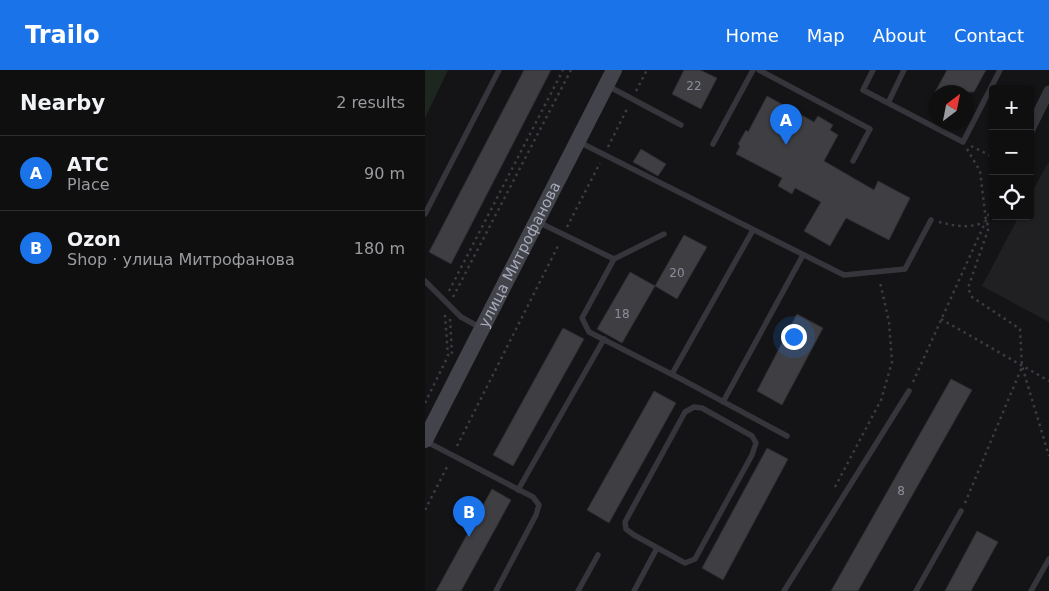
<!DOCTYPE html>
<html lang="en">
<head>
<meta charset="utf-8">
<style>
  :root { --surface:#0f0f10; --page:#181819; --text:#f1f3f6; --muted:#9b9c9f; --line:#2f2f30; --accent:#1a73e8 }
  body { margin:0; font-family:"DejaVu Sans",sans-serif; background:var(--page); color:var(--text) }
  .controls { position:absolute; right:15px; top:15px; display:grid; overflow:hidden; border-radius:5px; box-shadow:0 1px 4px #0004 }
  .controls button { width:45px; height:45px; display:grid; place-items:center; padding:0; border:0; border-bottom:1px solid var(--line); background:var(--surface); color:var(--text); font:25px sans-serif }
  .compass { position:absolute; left:504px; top:15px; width:45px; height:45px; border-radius:50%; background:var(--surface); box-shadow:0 1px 4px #0004; rotate:32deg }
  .you { position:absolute; left:368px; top:266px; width:18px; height:18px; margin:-12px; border:4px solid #fff; border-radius:50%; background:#1a73e8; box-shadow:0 0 0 8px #1a73e833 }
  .badge { display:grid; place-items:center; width:32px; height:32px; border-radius:50%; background:var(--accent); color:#fff; font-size:16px; font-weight:700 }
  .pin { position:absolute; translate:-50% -41px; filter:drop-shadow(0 1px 2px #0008) }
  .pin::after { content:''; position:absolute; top:26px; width:18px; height:15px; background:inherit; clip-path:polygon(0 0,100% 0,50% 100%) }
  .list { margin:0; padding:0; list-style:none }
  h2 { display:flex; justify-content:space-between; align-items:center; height:65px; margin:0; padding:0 20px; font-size:21px }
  h2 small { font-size:16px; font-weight:400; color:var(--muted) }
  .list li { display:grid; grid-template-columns:32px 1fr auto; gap:15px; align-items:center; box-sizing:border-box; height:75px; padding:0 20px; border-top:1px solid var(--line) }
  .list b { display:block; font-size:19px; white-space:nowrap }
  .list p { margin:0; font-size:16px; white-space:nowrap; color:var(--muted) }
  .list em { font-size:16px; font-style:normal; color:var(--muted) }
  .icon { flex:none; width:28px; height:28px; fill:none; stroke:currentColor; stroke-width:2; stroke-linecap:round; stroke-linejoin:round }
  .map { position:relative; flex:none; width:624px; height:521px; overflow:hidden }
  header { display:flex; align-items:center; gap:30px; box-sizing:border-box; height:70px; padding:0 25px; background:var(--accent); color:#fff }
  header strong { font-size:24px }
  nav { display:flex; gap:28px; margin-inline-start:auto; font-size:18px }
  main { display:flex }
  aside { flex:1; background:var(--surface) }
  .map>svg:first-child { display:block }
</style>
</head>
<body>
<header>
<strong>Trailo</strong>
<nav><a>Home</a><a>Map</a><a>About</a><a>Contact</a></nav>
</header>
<main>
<aside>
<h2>Nearby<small>2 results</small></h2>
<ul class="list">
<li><span class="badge">A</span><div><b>АТС</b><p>Place</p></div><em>90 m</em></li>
<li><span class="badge">B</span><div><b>Ozon</b><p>Shop · улица Митрофанова</p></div><em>180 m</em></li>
</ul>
</aside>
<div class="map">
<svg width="624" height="521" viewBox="0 0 624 521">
  <rect width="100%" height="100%" fill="#141416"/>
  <!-- built -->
  <path fill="#202023" d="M624 91V252L557 216 594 146H605V126Z"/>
  <!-- green -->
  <path fill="#1e2620" d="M0 0H23L0 48Z"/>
  <!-- building -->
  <path fill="#3e3e43" stroke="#2e2e32" d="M99 0H126L26 194 4 182Z
    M259 0H275L292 8 276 39 247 24Z
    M522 0H561L549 22H510Z
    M342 26 389 52 393 46 408 55 405 60 413 65 399 91 449 120 453 111 485 128 464 170 421 148 405 176 379 161 396 132 370 118 367 124 353 116 357 108 311 84 315 76 313 74 321 60 323 62Z
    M216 79 241 94 233 106 208 92Z
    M259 165 282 177 252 229 230 216Z
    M205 202 230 216 197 273 172 259Z
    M372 244 398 258 357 335 332 321Z
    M138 258 159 269 88 396 68 385Z
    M526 309 547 320 433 521H406Z
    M229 321 251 333 184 453 162 440Z
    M342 378 363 389 298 510 277 498Z
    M67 419 86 430 63 472 36 521H11Z
    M552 461 573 472 546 521H520Z"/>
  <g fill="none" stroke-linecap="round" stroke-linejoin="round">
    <!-- path -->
    <path stroke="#3b3c42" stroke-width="2.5" stroke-dasharray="2.5 4" stroke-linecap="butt" d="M211 21 222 0
      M546 76 568 87
      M183 77 203 37
      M542 79 555 101 561 151 564 157 543 218 547 227 595 259 597 296 624 386
      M514 152C530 156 544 159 559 152
      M142 157 175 93
      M24 221 138 0
      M28 227 146 0
      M25 249 27 284
      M516 249 624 311
      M488 312 568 135
      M0 333 23 286 20 245
      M32 376 134 174
      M410 417 456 330 467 292 464 252 455 212
      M540 433 597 297
      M0 440 23 395"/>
    <!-- lane -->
    <path stroke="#35353b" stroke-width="5.5" d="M334 0 445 59 428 91
      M448 0 438 20 538 72 575 0
      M183 16 256 55
      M463 33 479 0
      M154 72 419 205 480 199 506 150
      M288 74 328 0
      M0 144 74 0
      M113 152 189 189 239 164
      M189 189 157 248 164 262 256 309 362 366
      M0 211 36 247 56 258
      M247 304 328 160
      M298 332 378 185
      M269 337 277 338 327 366 331 373 327 385 270 489 260 493 209 465 201 459 200 452 260 342Z
      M0 371 108 427 114 435 111 445 71 521
      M93 420 179 269
      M153 521 173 485
      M209 521 232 478
      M359 521 484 321
      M491 521 536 441
      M606 521 624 489"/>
    <!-- street -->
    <path stroke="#35353b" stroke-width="11" d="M605 59 624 21"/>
    <!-- secondary -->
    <path stroke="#43444b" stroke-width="16" id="s1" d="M0 370 189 0"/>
  </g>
  <g text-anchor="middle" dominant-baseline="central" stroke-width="4" stroke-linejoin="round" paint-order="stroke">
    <!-- number labels -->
    <g font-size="12" fill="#8b8e9a">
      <text x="269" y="16">22</text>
      <text x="252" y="203">20</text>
      <text x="197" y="244">18</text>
      <text x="476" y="421">8</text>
    </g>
    <!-- street labels -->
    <g font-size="15" fill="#a5a9b7" stroke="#0f0f11">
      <text stroke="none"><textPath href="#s1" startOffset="208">улица Митрофанова</textPath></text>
    </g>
  </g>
</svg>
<div class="controls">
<button>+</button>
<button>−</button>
<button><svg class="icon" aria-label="locate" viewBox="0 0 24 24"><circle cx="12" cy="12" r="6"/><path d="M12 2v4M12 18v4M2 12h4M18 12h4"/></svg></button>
</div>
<svg class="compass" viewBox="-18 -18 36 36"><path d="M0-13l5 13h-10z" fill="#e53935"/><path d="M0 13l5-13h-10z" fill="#9b9c9f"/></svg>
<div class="you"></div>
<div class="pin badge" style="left:361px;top:75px">A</div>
<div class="pin badge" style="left:44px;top:467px">B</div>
</div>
</main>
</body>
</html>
